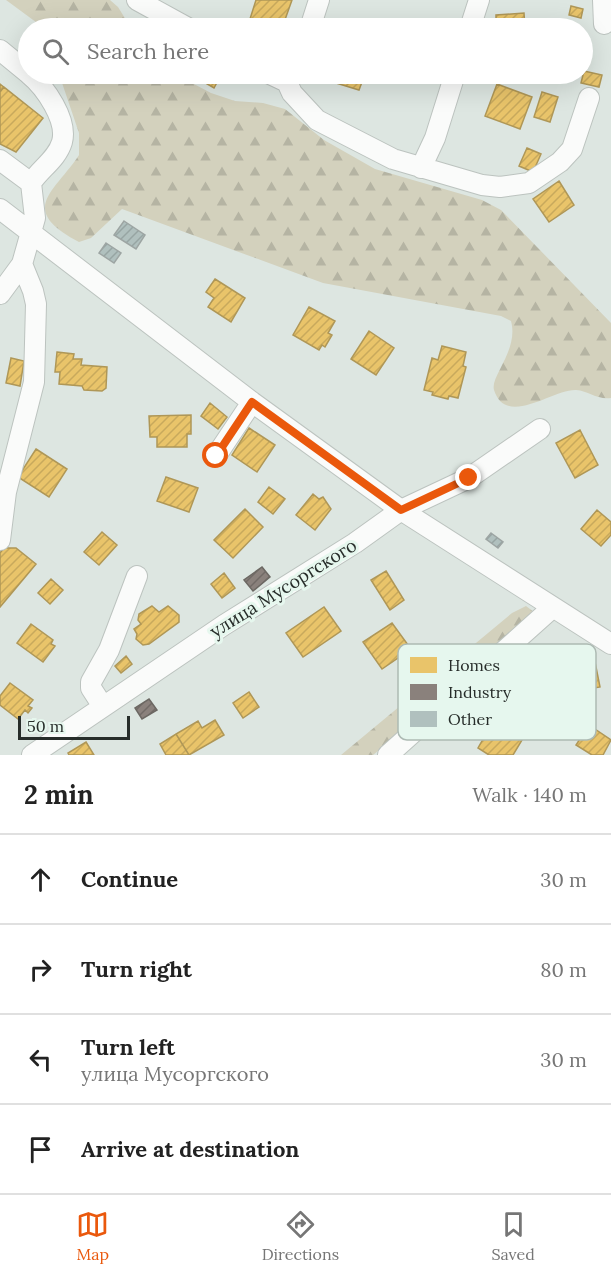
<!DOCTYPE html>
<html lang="en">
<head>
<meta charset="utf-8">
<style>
  :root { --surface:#fff; --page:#f6f6f6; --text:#222; --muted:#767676; --line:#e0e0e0; --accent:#ea580c }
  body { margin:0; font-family:Lora,serif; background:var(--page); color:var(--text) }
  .scale { position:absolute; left:18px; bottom:15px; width:112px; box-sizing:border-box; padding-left:6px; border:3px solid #272d2a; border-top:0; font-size:16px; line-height:21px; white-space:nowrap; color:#272d2a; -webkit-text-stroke:4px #e6f7ee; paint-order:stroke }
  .stop { position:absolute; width:18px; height:18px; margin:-14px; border:4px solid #ea580c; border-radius:50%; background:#fff }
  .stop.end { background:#ea580c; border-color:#fff; box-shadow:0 2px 6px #0008 }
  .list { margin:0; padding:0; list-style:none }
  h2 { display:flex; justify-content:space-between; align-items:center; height:78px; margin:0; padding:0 24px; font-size:26px }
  h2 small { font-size:20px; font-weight:400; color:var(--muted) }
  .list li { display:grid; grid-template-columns:39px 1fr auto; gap:18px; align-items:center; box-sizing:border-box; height:90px; padding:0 24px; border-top:2px solid var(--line) }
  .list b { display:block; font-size:22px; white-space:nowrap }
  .list p { margin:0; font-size:20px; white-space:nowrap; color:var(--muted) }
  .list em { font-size:20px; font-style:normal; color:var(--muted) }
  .icon { flex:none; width:33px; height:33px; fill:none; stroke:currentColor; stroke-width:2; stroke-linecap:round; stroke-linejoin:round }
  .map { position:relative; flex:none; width:611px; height:755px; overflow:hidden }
  .search { position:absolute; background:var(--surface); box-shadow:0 6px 24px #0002; left:18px; right:18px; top:18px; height:66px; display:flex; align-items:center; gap:15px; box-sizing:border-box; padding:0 21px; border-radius:33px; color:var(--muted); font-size:22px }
  .sheet { height:438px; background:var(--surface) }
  nav { display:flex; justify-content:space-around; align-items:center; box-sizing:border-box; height:84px; border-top:2px solid var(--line); background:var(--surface); font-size:16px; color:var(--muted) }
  nav a { display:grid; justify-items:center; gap:3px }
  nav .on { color:var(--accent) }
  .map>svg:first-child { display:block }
</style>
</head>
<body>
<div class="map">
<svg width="611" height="755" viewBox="0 0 611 755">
  <defs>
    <pattern id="forest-firs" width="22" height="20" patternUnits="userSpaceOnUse" patternTransform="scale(1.5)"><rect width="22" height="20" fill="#d3d1bd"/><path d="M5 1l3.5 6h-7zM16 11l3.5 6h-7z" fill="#b5b4a3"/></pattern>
    <pattern id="homes-hatch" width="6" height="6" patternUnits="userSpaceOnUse" patternTransform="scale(1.5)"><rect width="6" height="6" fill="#e9c46a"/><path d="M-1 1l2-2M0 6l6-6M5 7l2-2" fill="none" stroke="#c8a95c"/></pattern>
    <pattern id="industry-hatch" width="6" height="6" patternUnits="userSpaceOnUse" patternTransform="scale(1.5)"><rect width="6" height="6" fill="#8a817c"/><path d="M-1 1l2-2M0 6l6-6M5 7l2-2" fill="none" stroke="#716a66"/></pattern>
    <pattern id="building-hatch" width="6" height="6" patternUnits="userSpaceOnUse" patternTransform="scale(1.5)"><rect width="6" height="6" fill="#b0c0be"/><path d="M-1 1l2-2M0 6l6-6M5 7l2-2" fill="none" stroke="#97a5a3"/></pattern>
  </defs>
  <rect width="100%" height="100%" fill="#dde6e1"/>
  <!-- forest -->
  <path fill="url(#forest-firs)" d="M6 0H110L118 7 131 28H44Z
    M59 74H175L211 93 235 101 263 103 285 109 324 140 375 169 482 200 501 210 611 323V398C597 400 589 391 576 390 553 389 506 428 494 390 490 376 519 350 511 321L501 316 323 283 122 209 91 238 79 242C17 209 54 193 79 155V133Z
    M526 606 534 612 439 701 373 755H341L512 613Z"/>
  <!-- homes -->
  <path fill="url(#homes-hatch)" stroke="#af9757" stroke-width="1.5" d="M256 0H292L282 28 250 19Z
    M571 6 583 9 581 18 569 15Z
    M524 13 525 28H496V15Z
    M584 71 602 75 599 87 581 83Z
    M200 74H220L221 75 214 88 197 78Z
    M339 74H365L359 90 336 83Z
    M404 74H424L413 83Z
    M0 84 43 118 16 152 0 144Z
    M497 84 532 97 520 129 485 116Z
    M4 87 43 118 16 152 0 144V92Z
    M542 92 558 97 550 122 534 117Z
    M527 148 541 154 533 172 519 166Z
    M559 181 574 205 549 222 533 199Z
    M215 279 245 298 231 322 208 307 214 298 206 292Z
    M309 307 335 321 328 333 332 335 325 347 322 345 319 350 293 335Z
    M369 331 394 348 376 375 351 359Z
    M442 346 466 352 463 366 466 367 458 398 449 396 448 399 432 395 433 392 424 390 432 358 438 360Z
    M57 352 74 354 73 359H82L81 365 107 367 106 388 102 391 84 390 82 386 59 384 60 372H55Z
    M11 358 24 361 20 386 6 383Z
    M210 403 227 417 218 429 201 416Z
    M191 415V434H187V447H157V437H150L149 416Z
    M249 428 275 445 257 472 232 455Z
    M580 430 598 465 575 478 556 443Z
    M36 449 67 469 49 497 18 477Z
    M166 477 198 488 189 512 157 501Z
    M269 487 285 499 273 514 258 502Z
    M313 494 319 499 323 497 331 509 315 530 296 515Z
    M245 509 263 527 233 558 214 540Z
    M597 510 611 522V535L601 546 581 529Z
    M102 532 117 545 99 565 84 552Z
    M4 548H16L36 564 0 607V553Z
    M386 571 404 600 390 610 371 580Z
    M224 573 235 588 222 598 211 584Z
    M51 579 63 590 50 604 38 593Z
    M152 606 159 612 168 606 179 615V622L149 644 143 645 136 639 137 634 134 629 141 624 138 620 139 614Z
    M324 607 341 631 303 657 286 633Z
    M392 623 411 649 382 669 363 642Z
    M31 624 53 640 51 644 55 646 43 662 17 643Z
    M126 656 132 664 121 673 115 666Z
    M595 662 600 687 561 694 557 669Z
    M10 683 33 700 28 706 32 708 28 713 25 710 18 719 0 705V696Z
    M249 692 259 707 243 718 233 703Z
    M495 718 525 735 513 755H489L478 748Z
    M215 720 224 735 189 755 176 734 198 721 202 728Z
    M589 725 611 740 603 755H592L576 745Z
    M176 734 189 755H166L160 744Z
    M86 742 94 755H69L68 753Z"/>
  <!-- industry -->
  <path fill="url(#industry-hatch)" stroke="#6c6863" stroke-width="1.5" d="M262 567 270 577 253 591 244 580Z
    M149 699 157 710 142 719 135 708Z"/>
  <!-- building -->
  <path fill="url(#building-hatch)" stroke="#9da5a3" stroke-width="1.5" d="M124 221 145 235 136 249 114 235Z
    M106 243 121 253 114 263 99 253Z
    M491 533 503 542 498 548 486 539Z"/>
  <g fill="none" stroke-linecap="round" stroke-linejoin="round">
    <!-- minor casing -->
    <g stroke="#bcc3bf" stroke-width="22">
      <path id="minor" d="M137 0 188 28
        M603 0 604 24
        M310 28 319 0
        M470 28 479 0
        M0 50 28 73
        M270 74 287 82 292 93 317 120 393 159 482 185 500 187 529 183 560 162 572 149 589 98
        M0 160 31 183
        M421 168 435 138 455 74
        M0 209 252 402 401 510 611 644
        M0 294 22 264
        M216 456 252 402
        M0 540 6 492 34 382 36 304 33 291 22 264 35 218 31 183C40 169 57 159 62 142 68 120 45 87 29 74
        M102 705 91 688V682L109 650 137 576
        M32 755 224 625 355 543 401 510 469 478 540 429
        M388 755 552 608"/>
    </g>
    <!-- minor -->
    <use href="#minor" stroke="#fafbfa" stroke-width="20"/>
  </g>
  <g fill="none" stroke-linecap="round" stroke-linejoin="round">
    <!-- route -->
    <path stroke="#ea580c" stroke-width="8" d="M216 456 252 402 401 510 469 478"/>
  </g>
  <g text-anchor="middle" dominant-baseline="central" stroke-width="6" stroke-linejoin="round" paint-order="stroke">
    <!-- street labels -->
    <g font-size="18" fill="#272d2a" stroke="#e6f7ee">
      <text transform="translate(283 588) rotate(-32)">улица Мусоргского</text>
    </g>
  </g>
  <!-- legend -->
  <rect x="398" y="644" width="198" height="96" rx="9" fill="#e6f7ee" stroke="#adbab3" stroke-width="1.5"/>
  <rect x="410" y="657" width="27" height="16" fill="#e9c46a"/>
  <rect x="410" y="684" width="27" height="16" fill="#8a817c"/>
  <rect x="410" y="711" width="27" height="16" fill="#b0c0be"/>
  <g font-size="16" fill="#272d2a">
    <text x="448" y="671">Homes</text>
    <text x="448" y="698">Industry</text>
    <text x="448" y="725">Other</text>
  </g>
</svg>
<div class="scale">50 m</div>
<div class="stop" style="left:216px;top:456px"></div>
<div class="stop end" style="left:469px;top:478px"></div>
<div class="search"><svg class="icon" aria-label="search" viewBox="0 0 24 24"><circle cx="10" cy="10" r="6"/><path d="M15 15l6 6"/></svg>Search here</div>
</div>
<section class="sheet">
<h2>2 min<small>Walk · 140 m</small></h2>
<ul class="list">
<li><svg class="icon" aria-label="ahead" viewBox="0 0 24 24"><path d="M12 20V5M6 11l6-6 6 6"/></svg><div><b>Continue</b></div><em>30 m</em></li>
<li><svg class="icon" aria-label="right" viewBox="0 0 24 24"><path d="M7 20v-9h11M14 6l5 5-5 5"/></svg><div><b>Turn right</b></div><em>80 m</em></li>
<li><svg class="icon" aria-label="left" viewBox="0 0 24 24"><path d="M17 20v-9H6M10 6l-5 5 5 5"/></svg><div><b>Turn left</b><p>улица Мусоргского</p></div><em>30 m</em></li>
<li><svg class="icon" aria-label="arrive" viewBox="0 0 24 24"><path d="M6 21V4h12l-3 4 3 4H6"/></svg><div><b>Arrive at destination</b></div></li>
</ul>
</section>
<nav>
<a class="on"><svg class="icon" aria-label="map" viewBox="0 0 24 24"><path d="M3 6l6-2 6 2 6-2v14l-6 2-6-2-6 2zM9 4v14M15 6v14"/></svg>Map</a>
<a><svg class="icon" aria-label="directions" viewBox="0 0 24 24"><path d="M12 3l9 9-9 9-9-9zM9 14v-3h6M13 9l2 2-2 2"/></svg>Directions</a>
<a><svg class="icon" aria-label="saved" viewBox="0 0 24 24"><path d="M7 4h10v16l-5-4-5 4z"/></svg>Saved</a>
</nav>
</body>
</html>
